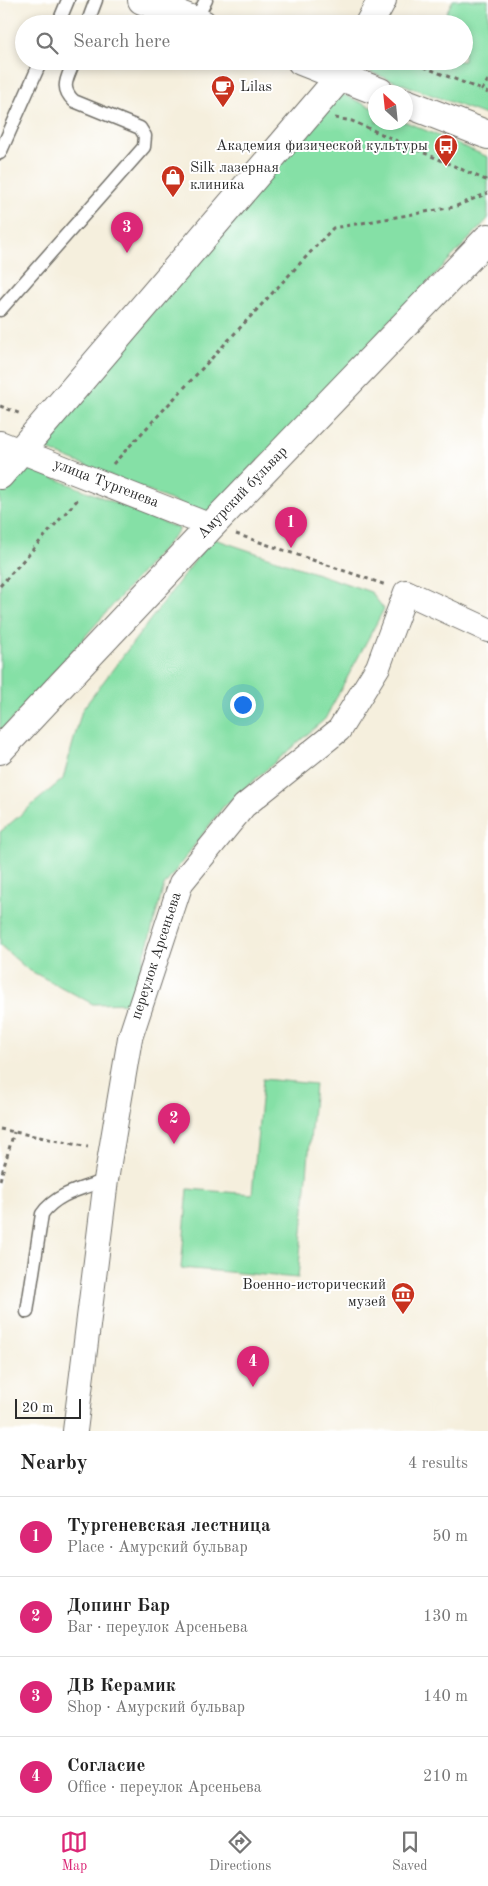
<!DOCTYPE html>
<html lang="en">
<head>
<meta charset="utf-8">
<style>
  :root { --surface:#fff; --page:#f6f6f6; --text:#222; --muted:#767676; --line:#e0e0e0; --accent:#db2777 }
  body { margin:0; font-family:"Old Standard TT",serif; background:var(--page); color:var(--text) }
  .compass { position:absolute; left:368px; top:85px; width:45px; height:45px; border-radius:50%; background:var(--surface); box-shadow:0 2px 8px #0003; rotate:333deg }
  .scale { position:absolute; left:15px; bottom:12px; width:66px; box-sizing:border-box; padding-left:5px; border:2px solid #2b2b2b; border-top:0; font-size:14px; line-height:18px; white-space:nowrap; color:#2b2b2b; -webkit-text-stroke:4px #fff; paint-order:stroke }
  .you { position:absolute; left:242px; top:704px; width:18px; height:18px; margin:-12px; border:4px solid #fff; border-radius:50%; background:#1a73e8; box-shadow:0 0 0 8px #1a73e833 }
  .badge { display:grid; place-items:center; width:32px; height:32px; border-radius:50%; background:var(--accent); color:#fff; font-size:16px; font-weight:700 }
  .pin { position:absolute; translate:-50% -41px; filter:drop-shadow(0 1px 2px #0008) }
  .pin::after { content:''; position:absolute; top:26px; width:18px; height:15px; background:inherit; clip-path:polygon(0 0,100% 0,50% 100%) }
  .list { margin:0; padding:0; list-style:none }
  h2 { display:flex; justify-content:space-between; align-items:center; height:65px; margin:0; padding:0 20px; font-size:21px }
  h2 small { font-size:16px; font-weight:400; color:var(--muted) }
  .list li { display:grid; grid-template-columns:32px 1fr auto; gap:15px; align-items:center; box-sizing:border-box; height:80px; padding:0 20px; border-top:1px solid var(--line) }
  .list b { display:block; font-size:19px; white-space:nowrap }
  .list p { margin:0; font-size:16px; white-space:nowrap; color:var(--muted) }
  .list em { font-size:16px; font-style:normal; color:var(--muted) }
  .icon { flex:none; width:28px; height:28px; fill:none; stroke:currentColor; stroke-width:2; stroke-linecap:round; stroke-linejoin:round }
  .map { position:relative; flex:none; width:488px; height:1431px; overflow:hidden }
  .search { position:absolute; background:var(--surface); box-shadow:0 2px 8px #0003; left:15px; right:15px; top:15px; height:55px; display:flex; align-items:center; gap:12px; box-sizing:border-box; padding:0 18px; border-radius:28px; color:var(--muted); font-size:19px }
  .sheet { height:385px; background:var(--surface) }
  nav { display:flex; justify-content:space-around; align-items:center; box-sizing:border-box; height:70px; border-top:1px solid var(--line); background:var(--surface); font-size:14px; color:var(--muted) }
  nav a { display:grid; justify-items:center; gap:2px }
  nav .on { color:var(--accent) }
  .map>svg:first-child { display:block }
</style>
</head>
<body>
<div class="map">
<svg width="488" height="1431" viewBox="0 0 488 1431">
  <rect width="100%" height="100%" fill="#fff"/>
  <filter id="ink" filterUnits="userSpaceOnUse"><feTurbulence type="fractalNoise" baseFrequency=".02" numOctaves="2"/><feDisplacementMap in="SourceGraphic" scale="10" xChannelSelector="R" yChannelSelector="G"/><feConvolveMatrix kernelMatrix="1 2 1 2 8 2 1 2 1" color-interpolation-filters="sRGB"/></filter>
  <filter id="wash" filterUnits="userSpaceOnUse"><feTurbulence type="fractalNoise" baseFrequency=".0096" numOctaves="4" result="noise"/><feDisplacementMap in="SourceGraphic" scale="20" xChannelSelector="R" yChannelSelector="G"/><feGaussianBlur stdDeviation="1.12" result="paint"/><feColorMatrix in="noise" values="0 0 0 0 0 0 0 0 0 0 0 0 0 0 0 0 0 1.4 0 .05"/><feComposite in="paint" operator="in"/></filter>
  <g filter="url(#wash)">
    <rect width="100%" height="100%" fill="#f5efdd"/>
    <!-- green -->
    <path fill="#85e0a6" stroke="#588668" d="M453 0H488V116L370 72 376 61H464V24H440Z
      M340 93 375 109 376 122H406L488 157V219L207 515 38 446Z
      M22 465 180 529 0 733V489Z
      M212 538 371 592 384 609 325 719 223 807 164 886 131 1003 93 1004 27 969 0 945V832L63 779 82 710Z
      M263 1079 315 1084 298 1278 181 1268 188 1189 252 1194Z"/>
  </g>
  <g filter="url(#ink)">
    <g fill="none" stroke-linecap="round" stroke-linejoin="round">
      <!-- service casing -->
      <g stroke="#727069" stroke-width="15">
        <path id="service" d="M195 21 206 0
          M58 24 68 0
          M87 24 96 0
          M0 153 41 61
          M0 310 144 147 145 136 140 128 74 101C59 87 68 78 74 61
          M27 1312 42 1214C57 1193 82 1189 106 1180"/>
      </g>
      <!-- minor casing -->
      <g stroke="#727069" stroke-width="26">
        <path id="minor" d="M0 443 211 526
          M75 1431 106 1180 130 1038 181 883 244 806 339 730 378 667 406 592 488 630"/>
      </g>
      <!-- tertiary casing -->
      <g stroke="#727069" stroke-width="30">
        <path id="tertiary" d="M142 0 203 24
          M369 24 382 0
          M301 61 380 92
          M406 103 488 135
          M0 475 340 77 349 61
          M0 750 211 526 488 238"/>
      </g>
      <!-- path -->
      <path stroke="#727069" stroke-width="3" stroke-dasharray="4 4" stroke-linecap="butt" d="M409 61 482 90
        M488 80 482 90 488 93
        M335 118 352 121 488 181
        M0 406 21 414
        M113 464 333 228 454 207 488 193
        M236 534 386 585
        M0 586 79 498
        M0 1129 88 1147
        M0 1180 14 1132"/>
      <!-- service -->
      <use href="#service" stroke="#fff" stroke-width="12"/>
      <!-- minor -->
      <use href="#minor" stroke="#fff" stroke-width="24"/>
      <!-- tertiary -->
      <use href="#tertiary" stroke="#fff" stroke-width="28"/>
    </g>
  </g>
  <!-- icons -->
  <defs>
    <g id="cafe-pin" transform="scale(1.25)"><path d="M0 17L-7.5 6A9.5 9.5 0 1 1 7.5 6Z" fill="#c8321e" stroke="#fff"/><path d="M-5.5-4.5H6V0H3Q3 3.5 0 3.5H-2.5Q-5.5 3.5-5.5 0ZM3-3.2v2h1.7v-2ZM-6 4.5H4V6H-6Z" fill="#fff"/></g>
    <g id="bus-pin" transform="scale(1.25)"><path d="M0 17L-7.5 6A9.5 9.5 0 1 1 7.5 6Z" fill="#c8321e" stroke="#fff"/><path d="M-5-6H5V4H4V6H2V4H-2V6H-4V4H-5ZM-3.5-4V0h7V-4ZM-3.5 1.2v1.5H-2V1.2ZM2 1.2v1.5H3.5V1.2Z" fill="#fff"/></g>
    <g id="shop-pin" transform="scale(1.25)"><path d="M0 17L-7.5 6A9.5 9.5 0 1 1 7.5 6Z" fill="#c8321e" stroke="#fff"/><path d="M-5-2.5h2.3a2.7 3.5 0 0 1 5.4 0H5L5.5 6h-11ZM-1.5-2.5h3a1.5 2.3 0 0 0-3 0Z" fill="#fff"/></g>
    <g id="museum-pin" transform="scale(1.25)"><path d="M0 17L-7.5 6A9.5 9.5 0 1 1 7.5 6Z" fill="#c8321e" stroke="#fff"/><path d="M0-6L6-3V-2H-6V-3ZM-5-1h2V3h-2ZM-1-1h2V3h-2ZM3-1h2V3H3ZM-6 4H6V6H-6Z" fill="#fff"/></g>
  </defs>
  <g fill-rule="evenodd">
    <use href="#cafe-pin" x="223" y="87"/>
    <use href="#bus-pin" x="446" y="146"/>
    <use href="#shop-pin" x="173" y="177"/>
    <use href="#museum-pin" x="403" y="1294"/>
  </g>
  <g text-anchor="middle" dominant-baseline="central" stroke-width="4" stroke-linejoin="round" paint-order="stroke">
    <!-- poi labels -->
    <g font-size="15" fill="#2b2b2b" stroke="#fff" text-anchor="start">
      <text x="240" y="87">Lilas</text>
      <text x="428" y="146" text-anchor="end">Академия физической культуры</text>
      <text x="190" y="168">Silk лазерная<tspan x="190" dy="17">клиника</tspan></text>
      <text x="386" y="1285" text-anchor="end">Военно-исторический<tspan x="386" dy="17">музей</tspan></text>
    </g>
    <!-- street labels -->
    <g font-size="15" fill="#2b2b2b" stroke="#fff">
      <text transform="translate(106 484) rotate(21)">улица Тургенева</text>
      <text transform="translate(243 493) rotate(-46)">Амурский бульвар</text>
      <text transform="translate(157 956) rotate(-72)">переулок Арсеньева</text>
    </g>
  </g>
</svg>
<svg class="compass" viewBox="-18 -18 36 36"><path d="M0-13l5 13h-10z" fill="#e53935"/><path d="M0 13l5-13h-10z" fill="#767676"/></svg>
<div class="scale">20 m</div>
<div class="you"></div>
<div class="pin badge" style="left:291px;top:548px">1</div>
<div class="pin badge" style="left:174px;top:1144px">2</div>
<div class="pin badge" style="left:127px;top:253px">3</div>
<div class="pin badge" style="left:253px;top:1387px">4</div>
<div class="search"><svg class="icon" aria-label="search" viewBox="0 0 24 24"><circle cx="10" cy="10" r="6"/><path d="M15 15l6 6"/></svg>Search here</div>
</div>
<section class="sheet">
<h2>Nearby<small>4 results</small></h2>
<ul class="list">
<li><span class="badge">1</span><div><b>Тургеневская лестница</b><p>Place · Амурский бульвар</p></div><em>50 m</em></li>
<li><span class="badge">2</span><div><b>Допинг Бар</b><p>Bar · переулок Арсеньева</p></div><em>130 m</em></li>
<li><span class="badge">3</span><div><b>ДВ Керамик</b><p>Shop · Амурский бульвар</p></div><em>140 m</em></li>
<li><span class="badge">4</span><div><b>Согласие</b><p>Office · переулок Арсеньева</p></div><em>210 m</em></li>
</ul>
</section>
<nav>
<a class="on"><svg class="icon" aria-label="map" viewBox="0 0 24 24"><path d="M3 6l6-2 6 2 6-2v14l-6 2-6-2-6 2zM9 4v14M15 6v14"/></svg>Map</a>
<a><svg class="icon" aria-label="directions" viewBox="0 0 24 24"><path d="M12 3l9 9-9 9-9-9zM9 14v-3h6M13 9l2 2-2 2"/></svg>Directions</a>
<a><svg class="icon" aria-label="saved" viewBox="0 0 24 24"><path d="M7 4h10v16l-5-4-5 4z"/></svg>Saved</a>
</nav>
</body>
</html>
